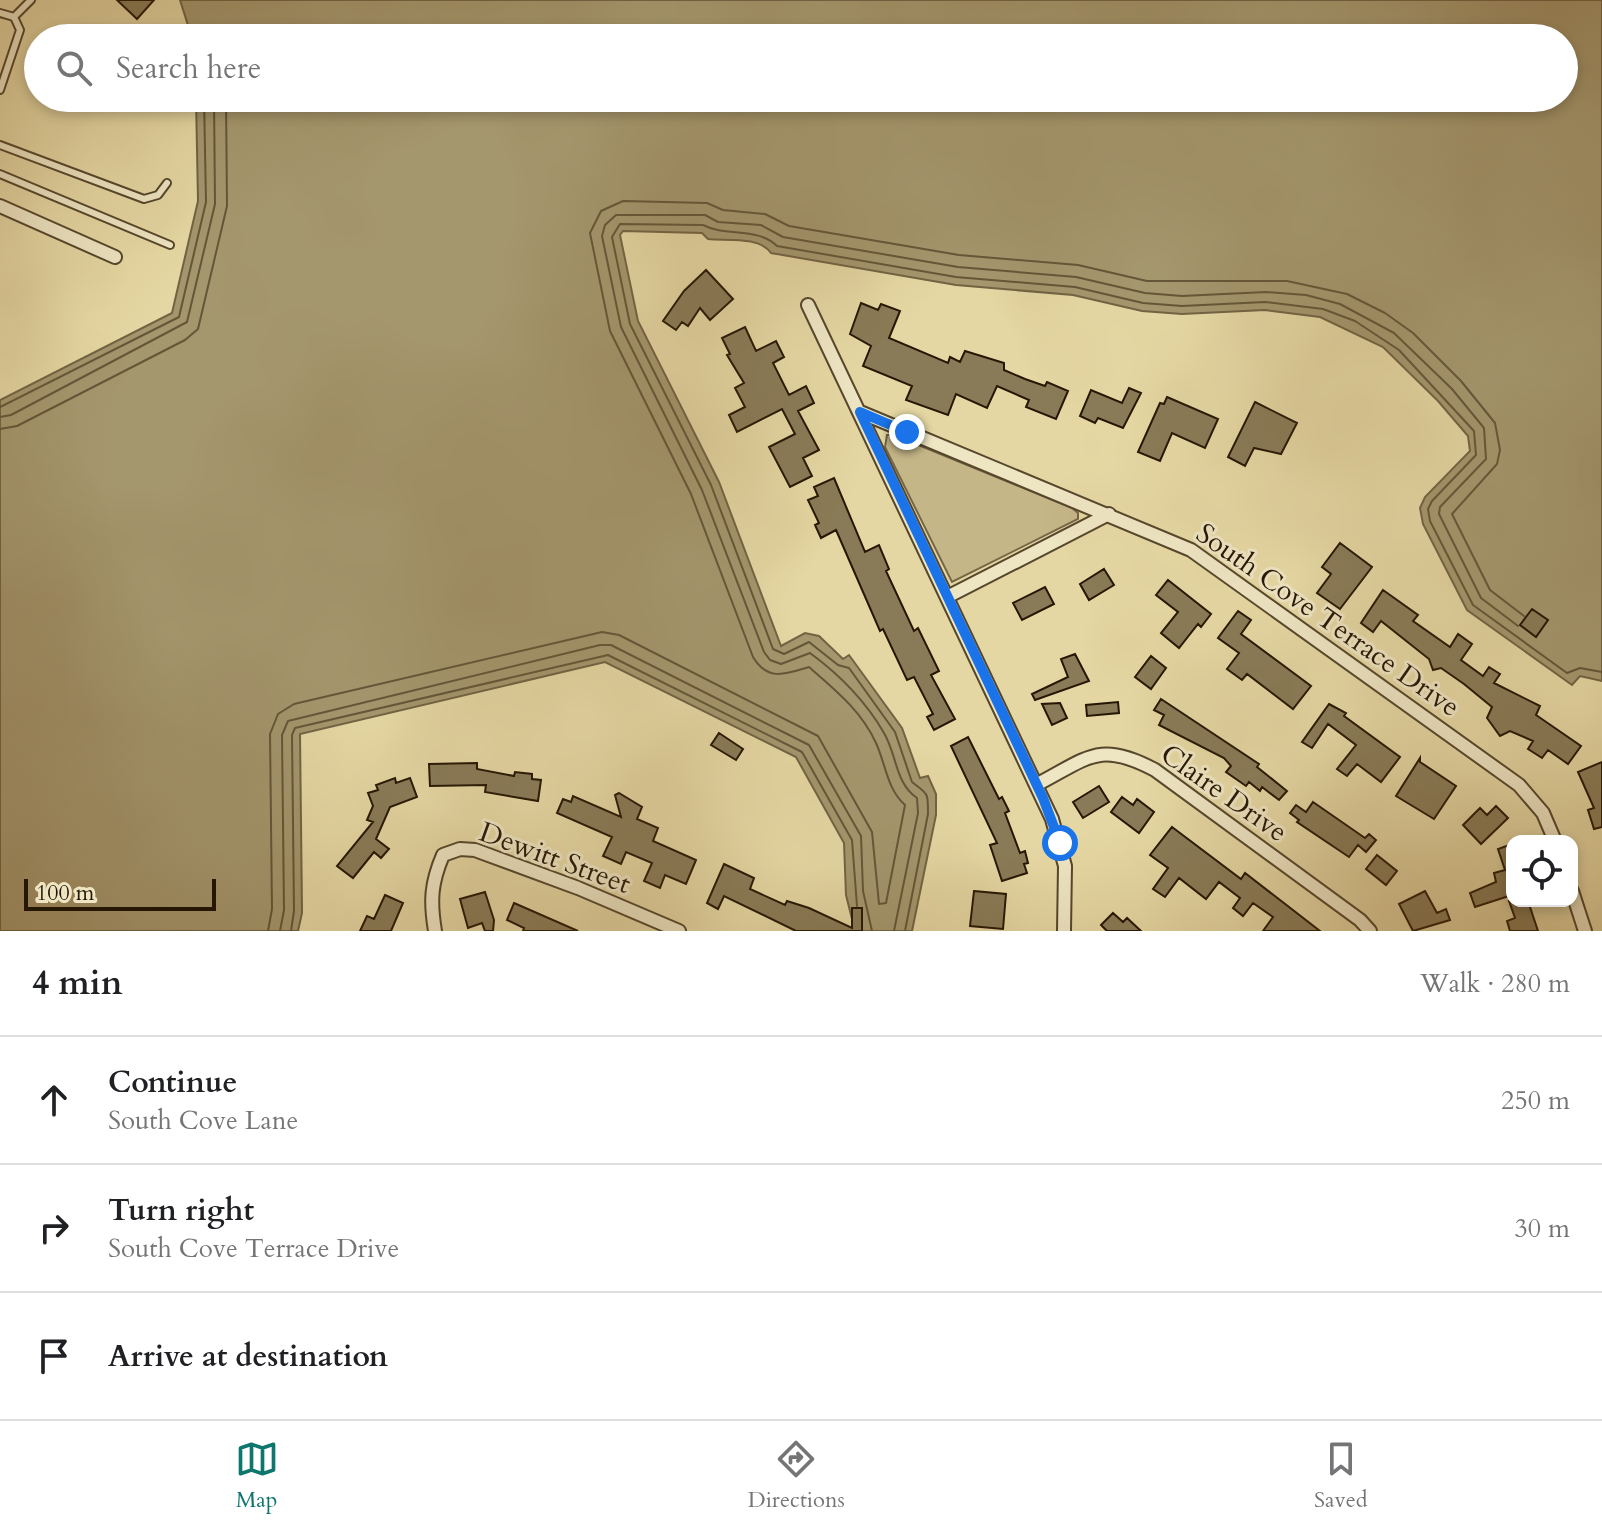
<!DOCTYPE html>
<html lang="en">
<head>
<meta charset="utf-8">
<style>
  :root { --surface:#fff; --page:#f6f6f6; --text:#202124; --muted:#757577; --line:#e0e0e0; --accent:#0f766e }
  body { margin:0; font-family:Cardo,serif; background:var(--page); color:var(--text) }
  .controls { position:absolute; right:24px; bottom:24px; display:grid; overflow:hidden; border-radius:16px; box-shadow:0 4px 12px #0003 }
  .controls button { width:72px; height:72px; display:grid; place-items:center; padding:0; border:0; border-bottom:2px solid var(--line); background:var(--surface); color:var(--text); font:40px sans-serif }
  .scale { position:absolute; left:24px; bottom:20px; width:192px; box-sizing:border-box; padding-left:8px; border:4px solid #261704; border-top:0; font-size:22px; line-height:28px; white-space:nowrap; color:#261704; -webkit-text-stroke:6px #eee5c3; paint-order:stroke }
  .stop { position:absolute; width:24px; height:24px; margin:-18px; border:6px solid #1a73e8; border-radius:50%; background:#fff }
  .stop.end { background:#1a73e8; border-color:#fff; box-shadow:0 2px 8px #0008 }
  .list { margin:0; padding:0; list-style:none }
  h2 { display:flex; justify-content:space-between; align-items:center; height:104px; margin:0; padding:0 32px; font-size:34px }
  h2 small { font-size:26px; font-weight:400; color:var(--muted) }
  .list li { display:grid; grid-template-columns:52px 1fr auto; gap:24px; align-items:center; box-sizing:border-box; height:128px; padding:0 32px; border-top:2px solid var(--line) }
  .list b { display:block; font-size:30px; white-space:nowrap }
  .list p { margin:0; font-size:26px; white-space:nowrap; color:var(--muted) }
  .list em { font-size:26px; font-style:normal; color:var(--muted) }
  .icon { flex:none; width:44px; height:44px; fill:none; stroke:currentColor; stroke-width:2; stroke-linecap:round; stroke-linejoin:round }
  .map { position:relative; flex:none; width:1602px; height:931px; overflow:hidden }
  .search { position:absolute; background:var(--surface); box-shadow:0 4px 12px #0003; left:24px; right:24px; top:24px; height:88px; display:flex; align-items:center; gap:20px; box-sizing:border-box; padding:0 28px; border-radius:44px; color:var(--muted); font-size:30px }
  .sheet { height:488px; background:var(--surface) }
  nav { display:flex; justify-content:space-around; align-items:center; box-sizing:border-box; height:112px; border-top:2px solid var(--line); background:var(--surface); font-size:22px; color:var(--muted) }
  nav a { display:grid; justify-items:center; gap:4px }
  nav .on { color:var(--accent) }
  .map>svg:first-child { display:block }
</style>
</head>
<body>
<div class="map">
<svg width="1602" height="931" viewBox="0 0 1602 931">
  <rect width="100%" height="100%" fill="#e5d7a3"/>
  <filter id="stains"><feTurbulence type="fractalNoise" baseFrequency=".0025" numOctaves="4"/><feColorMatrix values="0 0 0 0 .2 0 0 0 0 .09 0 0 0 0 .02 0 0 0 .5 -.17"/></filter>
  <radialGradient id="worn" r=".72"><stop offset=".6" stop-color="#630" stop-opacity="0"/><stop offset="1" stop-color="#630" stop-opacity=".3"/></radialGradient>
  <!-- green -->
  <path fill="#c5b688" stroke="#766646" stroke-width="2" d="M887 435H894L1072 508 1078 513V519L952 582 885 447Z"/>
  <!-- water -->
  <path fill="#a4966d" stroke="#726343" stroke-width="2" d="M180 0H1602V681L1580 676 1572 685 1467 610 1423 524 1420 508 1425 497 1470 451 1468 436 1438 401 1383 347 1320 317 1265 310 1182 314 1142 311 1073 295 956 285 771 253C759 236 727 241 708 239L702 233 623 231 620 235 638 321 719 482 781 646 805 633 819 636 843 659 849 655 902 728 920 778 928 776 936 794V815L912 931H855L846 895 844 843 796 757 605 662 300 734 302 913 298 931H0V400L172 313 198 201 196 98H1564V38H192Z"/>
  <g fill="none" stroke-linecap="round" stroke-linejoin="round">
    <!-- shore -->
    <path stroke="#655638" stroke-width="2" d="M0 407 179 317 206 202 204 98
      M0 417 11 415 187 322 215 204 214 98
      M0 429 17 426 185 340 198 329 227 206 226 98
      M268 931 272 909 270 734 278 714 294 704 602 632 619 635 818 736 872 832 879 904 886 903 905 805C887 789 886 765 876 743 861 710 834 689 809 667 786 674 768 682 753 657L691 494 610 331 590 233 601 211 623 201 707 203 723 210 765 214 789 226 959 255 1078 265 1147 281H1287L1347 294 1385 313 1413 333 1461 381 1495 423 1500 450 1497 464 1452 514 1490 590 1524 616
      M280 931 284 910 282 735 288 721 600 645H611L809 745 861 836 863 891 872 931
      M291 931 294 911 292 735 295 728 608 655 802 752 852 840 857 906
      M894 931 918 813 917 798C895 783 897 755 884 733 865 700 840 675 810 653L781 664 770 660 764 652 702 490 621 327 602 236 605 225 616 215H705L718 222 761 225 783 237 958 267 1076 277 1145 293 1182 296 1266 292 1306 295 1340 304 1394 333 1452 389 1484 428 1486 459 1440 507 1439 514 1481 598 1518 626
      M905 931 928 814C928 791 928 795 912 782L895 732 849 668 838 665 809 642 784 654 773 649 711 485 630 324 612 237 620 224 703 225C726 237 758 227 777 246L956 277 1075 287 1143 303 1182 306 1265 302 1323 309 1355 321 1399 350 1474 431 1476 455 1432 501 1428 509 1430 521 1473 605 1567 673 1580 668 1602 672"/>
  </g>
  <!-- building -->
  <path fill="#897b57" stroke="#261704" stroke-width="2" d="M117 0H154L137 19Z
    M706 270 733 299 710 320 700 308 688 326 682 322 676 330 663 321 684 291Z
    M861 303 878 310 881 304 900 311 889 338 948 363 950 357 960 362 965 351 1004 363V370L1025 379 1045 386 1047 382 1068 391 1056 419 1026 407 1029 400 997 386 987 408 956 394 948 415 906 400 912 386 863 366 871 346 850 334Z
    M745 327 756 351 776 341 784 357 773 363 789 395 806 386 814 403 798 411 819 450 803 458 812 476 790 487 769 447 795 434 782 409 737 432 729 415 745 407 735 388 744 383 727 355 730 354 722 338Z
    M1129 388 1141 393 1123 428 1098 418 1095 423 1080 416 1091 390 1122 403Z
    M1167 397 1218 419 1205 448 1172 433 1160 461 1138 452 1160 403 1164 404Z
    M1255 402 1297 423 1281 454 1254 448 1245 466 1228 457Z
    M834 478 865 552 879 545 889 569 886 571 914 631 918 628 939 671 931 675 955 719 934 730 927 717 933 714 914 677 907 680 883 629 880 631 836 530 821 538 815 525 819 523 808 500 818 496 814 487Z
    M1340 543 1372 567 1340 609 1317 593 1331 574 1322 567Z
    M1104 569 1114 585 1089 600 1080 584Z
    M1168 580 1211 614 1201 627 1198 624 1179 648 1161 633 1178 612 1156 595Z
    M1045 587 1054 604 1022 620 1013 603Z
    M1383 590 1418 615 1413 621 1450 647 1458 634 1472 644 1461 660 1483 676 1489 667 1500 674 1494 683 1540 706 1536 715 1581 746 1568 764 1548 750 1542 758 1528 749 1533 741 1510 731 1500 736 1487 718 1492 707 1464 684 1441 668 1433 670 1429 659 1381 621 1373 632 1361 623Z
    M1532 609 1548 620 1536 637 1520 625Z
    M1238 611 1251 620 1241 634 1311 686 1293 709 1247 674 1242 680 1227 669 1239 653 1218 638Z
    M1075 654 1089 681 1035 700 1032 694 1068 677 1061 659Z
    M1151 656 1166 668 1151 689 1135 677Z
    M1161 699 1259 764 1257 767 1287 791 1279 800 1262 787 1260 791 1249 782 1246 786 1226 772 1231 766 1224 758 1159 725 1164 715 1154 710Z
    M1118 702 1119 713 1087 716 1086 705Z
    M1060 703 1067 718 1052 725 1042 704Z
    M1329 704 1346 713 1344 716 1400 757 1381 782 1357 764 1347 776 1337 769 1356 745 1328 724 1312 748 1302 742Z
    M719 733 743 749 736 760 711 745Z
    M968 737 999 799 1002 797 1009 811 1005 813 1020 853 1025 851 1028 863 1024 864 1027 873 1002 881 990 845 997 843 951 746Z
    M1420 758V762L1456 786 1434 819 1396 796Z
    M1602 762V827L1594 829 1588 810 1594 808 1578 772Z
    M477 763V769L514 776 515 772 532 774V779L541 780 538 801 485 792 486 785 430 786 429 764Z
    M395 778 396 783 410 778 417 797 390 807 376 839 389 849 381 858 374 852 353 878 337 866 373 822 367 820 373 806 368 793 378 790 376 785Z
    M1099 786 1109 802 1083 818 1073 802Z
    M619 793 642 807 637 819 658 828 653 841 696 860 686 884 665 875 660 888 644 881 652 863 626 852 621 864 603 856 612 837 557 813 563 799 571 802 573 796 621 817 615 795Z
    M1122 797 1133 805 1137 799 1154 812 1139 833 1111 812Z
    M1313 802 1365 838 1369 834 1376 840 1366 852 1358 845 1349 857 1297 822 1299 820 1290 813 1296 805 1306 812Z
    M1496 806 1508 818 1481 844 1463 825 1480 808 1487 815Z
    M1172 827 1241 879 1245 873 1320 931H1263L1273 917 1253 903 1243 916 1233 908 1240 898 1219 882 1206 899 1179 878 1165 897 1153 889 1168 868 1150 855Z
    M1512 844V895L1475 907 1470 893 1496 882 1494 873 1505 870 1498 849Z
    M1377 855 1397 871 1386 885 1366 869Z
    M724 864 754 878 750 889 785 905 787 901 809 908 852 928V908H862V931H796L724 896 718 909 707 903Z
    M974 891 1006 894 1003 929 970 926Z
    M1425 891 1437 913 1446 909 1450 920 1413 931 1399 904Z
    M485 892 494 920 493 931H485L482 923 468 928 460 899Z
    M385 895 403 903 391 931H360L367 916 374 919Z
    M1509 901H1528L1538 931H1510L1507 921 1515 918Z
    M514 903 578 931H523L524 928 507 920Z
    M1113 913 1123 922 1127 918 1141 931H1107L1101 925Z"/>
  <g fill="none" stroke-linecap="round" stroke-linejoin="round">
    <!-- service casing -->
    <g stroke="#56472c" stroke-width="10">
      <path id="service" d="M0 13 14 17 31 0
        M0 90 20 30 14 17
        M0 145 144 199 158 195 167 183
        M0 174 170 245"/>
    </g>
    <!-- minor casing -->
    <g stroke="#56472c" stroke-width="16">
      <path id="minor" d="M0 206 115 257
        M808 305 1052 819 1065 866 1064 931
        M860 412 1191 550 1519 785 1543 813 1555 841
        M947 597 1109 514
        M1036 785C1088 758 1099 740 1155 770L1360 920 1370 931
        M1572 891 1585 931
        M435 931C430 901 431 883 443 855L460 849 475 850 578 888 679 931"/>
    </g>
    <!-- service -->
    <use href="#service" stroke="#eee5c3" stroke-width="6"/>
    <!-- minor -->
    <use href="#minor" stroke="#eee5c3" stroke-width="12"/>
  </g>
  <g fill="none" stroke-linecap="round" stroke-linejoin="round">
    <!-- route -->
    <path stroke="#1a73e8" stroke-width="10" d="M907 432 860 412 1043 798 1060 843"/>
  </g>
  <g text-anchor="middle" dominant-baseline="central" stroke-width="6" stroke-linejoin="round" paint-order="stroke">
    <!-- street labels -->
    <g font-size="28" fill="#261704" stroke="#eee5c3">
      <text transform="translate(1328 620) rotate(35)">South Cove Terrace Drive</text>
      <text transform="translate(1224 793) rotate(35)">Claire Drive</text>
      <text transform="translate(555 858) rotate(20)">Dewitt Street</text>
    </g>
  </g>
  <rect width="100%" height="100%" filter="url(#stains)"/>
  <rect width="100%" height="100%" fill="url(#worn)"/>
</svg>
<div class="controls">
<button><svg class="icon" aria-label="locate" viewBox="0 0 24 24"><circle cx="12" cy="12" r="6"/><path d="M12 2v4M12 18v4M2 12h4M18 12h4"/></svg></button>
</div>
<div class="scale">100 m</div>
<div class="stop" style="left:1060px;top:843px"></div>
<div class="stop end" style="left:907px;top:432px"></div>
<div class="search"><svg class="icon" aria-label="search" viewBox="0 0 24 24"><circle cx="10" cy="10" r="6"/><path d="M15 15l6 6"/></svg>Search here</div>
</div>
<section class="sheet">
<h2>4 min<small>Walk · 280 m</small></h2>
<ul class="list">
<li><svg class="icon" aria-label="ahead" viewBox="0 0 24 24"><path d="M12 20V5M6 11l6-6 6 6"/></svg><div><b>Continue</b><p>South Cove Lane</p></div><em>250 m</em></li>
<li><svg class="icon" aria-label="right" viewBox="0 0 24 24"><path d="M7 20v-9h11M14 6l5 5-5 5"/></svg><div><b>Turn right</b><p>South Cove Terrace Drive</p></div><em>30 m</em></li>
<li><svg class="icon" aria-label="arrive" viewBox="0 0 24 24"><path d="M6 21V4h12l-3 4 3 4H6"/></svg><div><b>Arrive at destination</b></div></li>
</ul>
</section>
<nav>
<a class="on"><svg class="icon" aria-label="map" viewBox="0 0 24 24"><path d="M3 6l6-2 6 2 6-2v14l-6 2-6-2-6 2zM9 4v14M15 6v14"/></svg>Map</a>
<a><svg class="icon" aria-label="directions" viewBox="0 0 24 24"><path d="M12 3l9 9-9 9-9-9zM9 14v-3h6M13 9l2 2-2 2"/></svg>Directions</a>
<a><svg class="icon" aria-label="saved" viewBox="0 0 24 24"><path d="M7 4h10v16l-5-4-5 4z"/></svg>Saved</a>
</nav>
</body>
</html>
